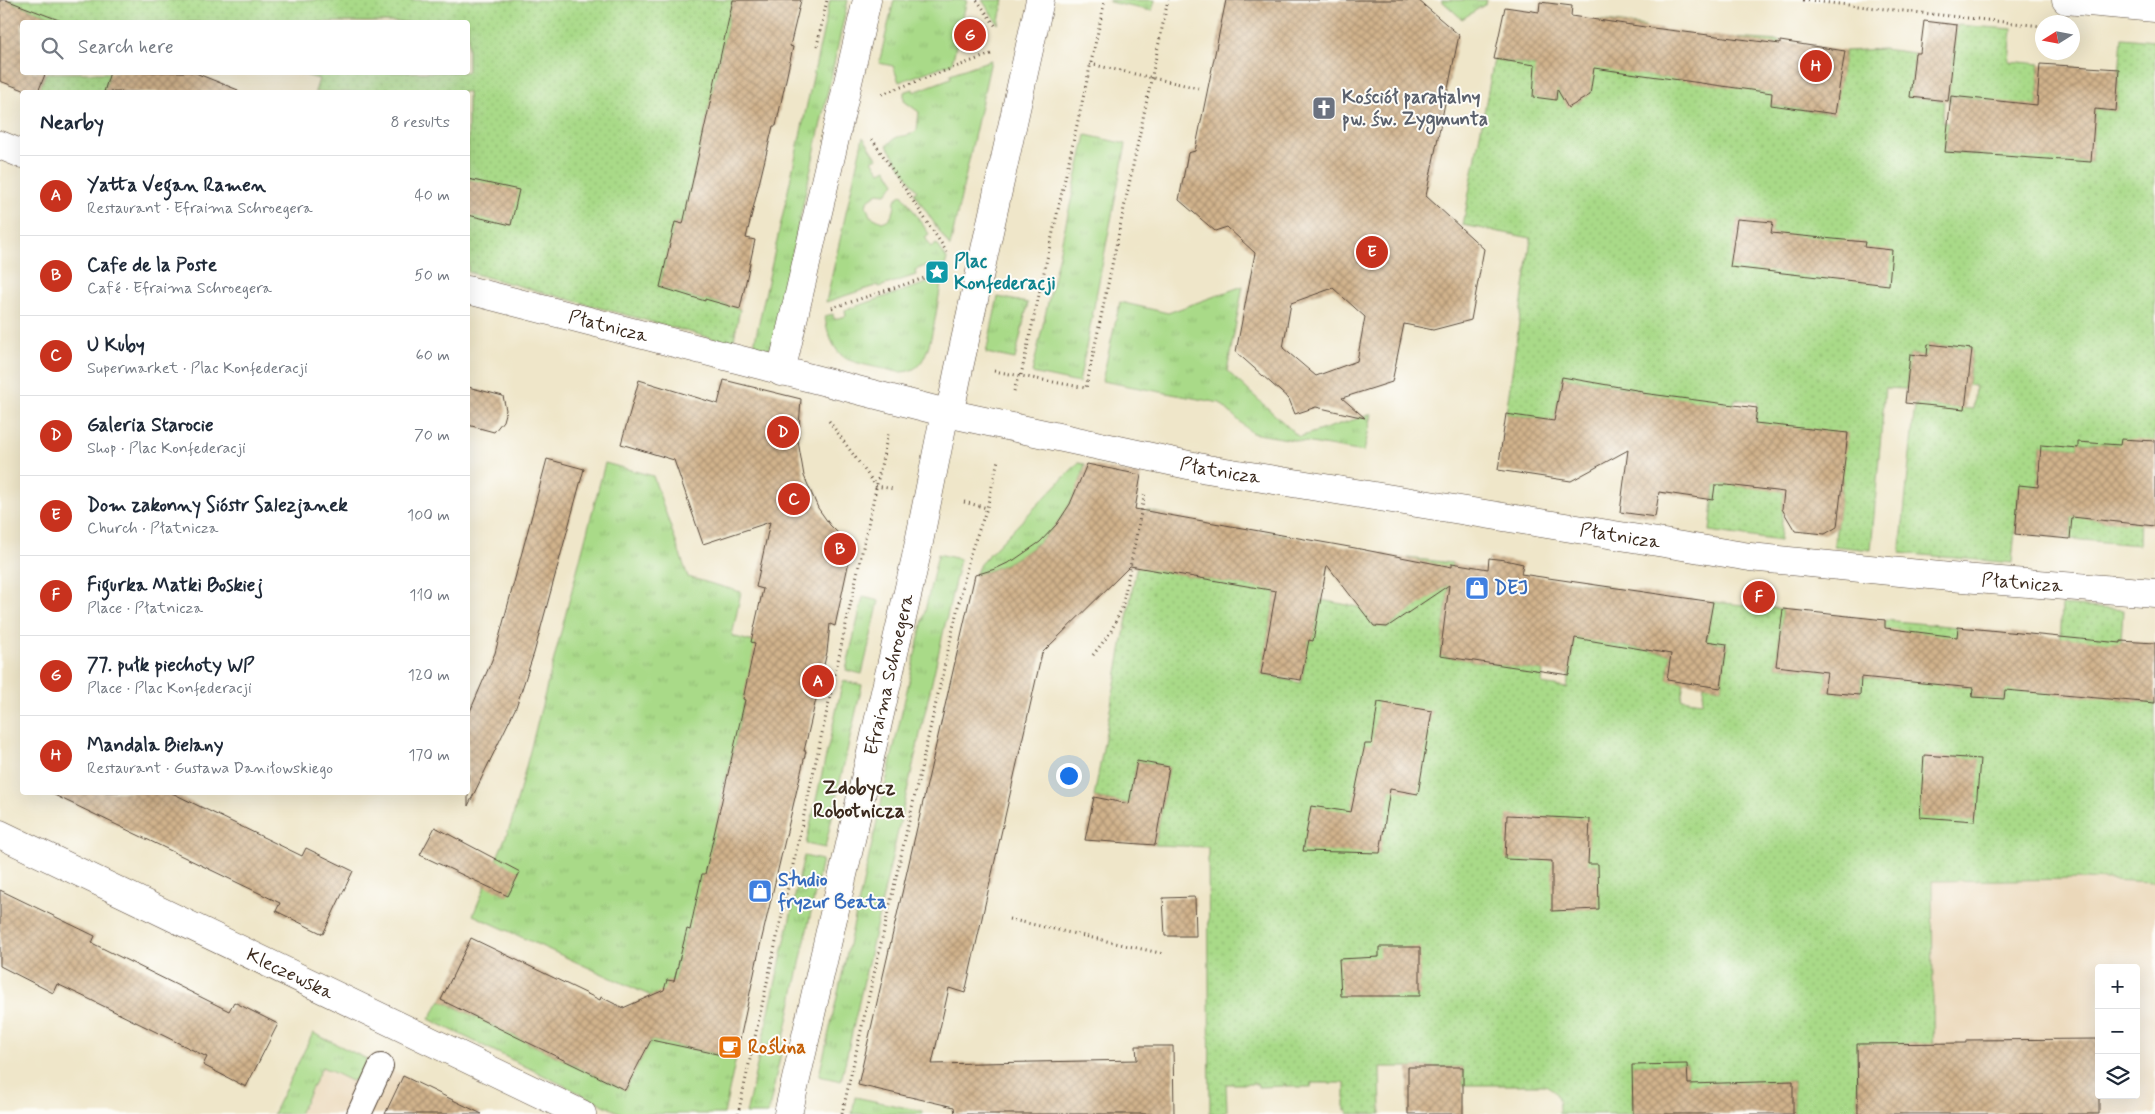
<!DOCTYPE html>
<html lang="en">
<head>
<meta charset="utf-8">
<style>
  :root { --surface:#fff; --page:#f2f2f3; --text:#1f2937; --muted:#747a83; --line:#e0e1e3; --accent:#c8321e }
  body { margin:0; font-family:Mynerve,sans-serif; background:var(--page); color:var(--text) }
  .controls { position:absolute; right:15px; bottom:15px; display:grid; overflow:hidden; border-radius:5px; box-shadow:0 5px 20px #0002 }
  .controls button { width:45px; height:45px; display:grid; place-items:center; padding:0; border:0; border-bottom:1px solid var(--line); background:var(--surface); color:var(--text); font:25px sans-serif }
  .compass { position:absolute; left:2035px; top:15px; width:45px; height:45px; border-radius:50%; background:var(--surface); box-shadow:0 5px 20px #0002; rotate:259deg }
  .you { position:absolute; left:1068px; top:775px; width:18px; height:18px; margin:-12px; border:4px solid #fff; border-radius:50%; background:#1a73e8; box-shadow:0 0 0 8px #1a73e833 }
  .badge { display:grid; place-items:center; width:32px; height:32px; border-radius:50%; background:var(--accent); color:#fff; font-size:16px; font-weight:700 }
  .pin { position:absolute; translate:-50% -50%; border:2px solid #fff; box-shadow:0 1px 5px #0006 }
  .list { margin:0; padding:0; list-style:none }
  h2 { display:flex; justify-content:space-between; align-items:center; height:65px; margin:0; padding:0 20px; font-size:21px }
  h2 small { font-size:16px; font-weight:400; color:var(--muted) }
  .list li { display:grid; grid-template-columns:32px 1fr auto; gap:15px; align-items:center; box-sizing:border-box; height:80px; padding:0 20px; border-top:1px solid var(--line) }
  .list b { display:block; font-size:19px; white-space:nowrap }
  .list p { margin:0; font-size:16px; white-space:nowrap; color:var(--muted) }
  .list em { font-size:16px; font-style:normal; color:var(--muted) }
  .icon { flex:none; width:28px; height:28px; fill:none; stroke:currentColor; stroke-width:2; stroke-linecap:round; stroke-linejoin:round }
  .map { position:relative; flex:none; width:2155px; height:1114px; overflow:hidden }
  .search { position:absolute; background:var(--surface); box-shadow:0 5px 20px #0002; left:20px; top:20px; width:450px; height:55px; display:flex; align-items:center; gap:12px; box-sizing:border-box; padding:0 18px; border-radius:5px; color:var(--muted); font-size:19px }
  .panel { position:absolute; background:var(--surface); box-shadow:0 5px 20px #0002; left:20px; top:90px; width:450px; height:705px; border-radius:5px }
  .map>svg:first-child { display:block }
</style>
</head>
<body>
<div class="map">
<svg width="2155" height="1114" viewBox="0 0 2155 1114">
  <defs>
    <pattern id="grass-tufts" width="24" height="20" patternUnits="userSpaceOnUse" patternTransform="scale(1.25)"><rect width="24" height="20" fill="#a9da88"/><path d="M3 7l-1-3M5 7V3M7 7l1-3M15 17l-1-3M17 17v-4M19 17l1-3" fill="none" stroke="#92bb75"/></pattern>
    <pattern id="garden-dots" width="8" height="8" patternUnits="userSpaceOnUse" patternTransform="scale(1.25)"><rect width="8" height="8" fill="#a9da88"/><path d="M2 2h.1M6 6h.1" fill="none" stroke="#92bb75" stroke-width="1.8" stroke-linecap="round"/></pattern>
    <pattern id="building-cross-hatch" width="8" height="8" patternUnits="userSpaceOnUse" patternTransform="scale(1.25)"><rect width="8" height="8" fill="#d1b38c"/><path d="M0 0l8 8M0 8l8-8" fill="none" stroke="#ab9272"/></pattern>
  </defs>
  <rect width="100%" height="100%" fill="#fdfcf7"/>
  <filter id="ink" filterUnits="userSpaceOnUse"><feTurbulence type="fractalNoise" baseFrequency=".02" numOctaves="2"/><feDisplacementMap in="SourceGraphic" scale="10" xChannelSelector="R" yChannelSelector="G"/><feConvolveMatrix kernelMatrix="1 2 1 2 8 2 1 2 1" color-interpolation-filters="sRGB"/></filter>
  <filter id="wash" filterUnits="userSpaceOnUse"><feTurbulence type="fractalNoise" baseFrequency=".0096" numOctaves="4" result="noise"/><feDisplacementMap in="SourceGraphic" scale="20" xChannelSelector="R" yChannelSelector="G"/><feGaussianBlur stdDeviation="1.12" result="paint"/><feColorMatrix in="noise" values="0 0 0 0 0 0 0 0 0 0 0 0 0 0 0 0 0 1.4 0 .05"/><feComposite in="paint" operator="in"/></filter>
  <g filter="url(#wash)">
    <rect width="100%" height="100%" fill="#efe6c9"/>
    <!-- built -->
    <path fill="#ebd8ba" fill-rule="evenodd" d="M1987 879H2086L2155 882V1114H1934L1932 881ZM2099 968H2136V1095H2099Z
      M313 1033 395 1072 482 1114H274Z"/>
    <!-- grass -->
    <path fill="url(#grass-tufts)" stroke="#728253" d="M830 0H848L772 345 769 349 754 345Z
      M894 0H967L952 63 899 82 893 66 879 63Z
      M982 0H1004L998 24Z
      M1109 0H1155L1152 11 1109 2Z
      M1441 0H1487L1486 4 1462 19Z
      M991 60 950 247 914 193 917 191 887 146C899 130 905 141 917 130L919 112 904 101V92L913 89 914 92 951 78 950 74Z
      M1086 135 1126 144 1079 383 1032 373Z
      M863 137 877 158 872 161 880 172 886 169 895 183 886 194 878 193 868 200 866 205 870 216 882 222C893 219 895 211 895 200L902 194 929 234 925 237 931 247 937 244 947 259 945 266 930 271 928 265 915 270 916 275 879 287 878 285 826 302Z
      M942 278C938 299 933 344 922 361 916 370 908 372 898 372 886 369 854 364 845 358 833 350 826 330 825 316L833 314 834 319 846 316 845 310Z
      M1243 286 1227 371 1299 437 1372 414 1364 452 1252 433 1220 403 1102 381 1120 302 1168 313Z
      M998 297 1028 303 1015 359 986 353Z
      M605 463 653 476 688 577 741 592 732 636 757 643 743 699 745 700 727 777H725L721 796 723 797 693 930 687 929 674 981 662 999 651 996 473 915 511 824Z
      M1078 463 1085 464C1073 520 1030 561 975 575L980 564Z
      M938 554 960 559 841 1081 819 1076Z
      M863 597 879 601 862 674 846 670Z
      M843 681 862 685 825 848 806 844Z
      M804 856 822 860 768 1114H746Z
      M441 1000 625 1090 651 1040 736 1058 724 1114H622L429 1019Z
      M313 1033 367 1059 359 1079 351 1081 322 1067 299 1114H273Z
      M855 1097 922 1111V1114H852Z"/>
    <!-- garden -->
    <path fill="url(#garden-dots)" stroke="#728253" d="M6 0H733L683 224 675 222 660 287 705 301V299L740 309 733 344 468 272V92H315L319 79 298 73 468 72V22H64Z
      M1599 20 1645 26 1639 74 1727 86 1733 38 1780 41 1771 105 1834 114 1845 51 1883 49 1915 53 1910 97 1944 101 1942 122 1948 123 1945 152 1979 155 1986 100 1951 96 1950 102 1948 101 1957 25 2012 29 2009 61 2040 64 2033 157 2091 162 2095 109 2116 111 2122 38 2155 41V441L2140 514 2139 545 2070 539 2072 513 2091 506 2090 519 2110 521 2118 445 2078 442V448L2041 445 2038 487 2019 486 2012 563 1900 553 1915 404 1973 409 1975 386 1968 385 1972 349 1928 344 1927 356 1910 354 1906 389 1885 388 1871 550 1834 546 1843 477 1791 427 1780 541 1710 531 1715 483 1747 487 1758 402 1735 399 1734 406 1641 400 1642 391 1562 377 1554 421 1506 414 1531 238 1463 225 1494 59 1559 70 1556 87 1564 101 1579 103Z
      M46 73H110L104 92H38Z
      M1147 510 1167 515 1156 570 1254 587 1265 532 1286 535 1261 674 1301 683 1306 656V639L1313 640 1321 600 1369 609 1374 626 1387 627 1397 621 1408 558 1452 563 1440 656 1543 671 1542 684 1567 688 1577 623 1561 580 1613 587 1605 643 1671 654 1667 679 1684 682 1681 699 1702 702 1704 685 1721 688 1727 644 1706 641 1713 602 1783 609 1776 666 1827 672 1825 692 1860 695 1861 677 1879 679 1885 620 1958 627 1952 686 1973 688V697L2004 699 2005 690 2060 646 2062 605 2123 610 2117 700 2155 703V882L2086 879 1932 881 1934 1114 1916 1044 1857 1045 1858 1114H1793V1081L1688 1086 1687 1064 1633 1065 1632 1114H1559C1559 1101 1559 1091 1545 1085H1463V1067H1380L1381 1114H1348V1110H1345V1083H1312L1311 1087H1286L1285 1083 1284 1086 1258 1087V1084H1226L1227 1111 1223 1112V1114H1210L1208 847 1155 845 1169 767 1137 761 1129 804 1094 797Z"/>
    <g id="blocks">
      <!-- building -->
      <path fill="url(#building-cross-hatch)" fill-rule="evenodd" d="M0 0H6L64 22H22V72H46L38 92H29L0 81Z
        M733 0H801L790 46 793 47 776 126H773L746 238 755 240 740 309 705 299V301L660 287 675 222 683 224Z
        M1226 0H1418L1459 35 1426 196 1484 249 1471 320 1433 330 1404 324 1392 382 1342 398 1365 418 1316 407 1295 414 1289 399 1236 352 1255 253 1227 227 1215 231 1179 200 1188 153 1195 151ZM1333 288 1365 317 1357 361 1316 376 1283 348 1291 303Z
        M1540 2 1572 6 1571 16 1645 27 1780 44V41L1845 51 1835 114 1771 105 1772 93 1594 68 1590 95 1568 108 1557 89 1556 100 1533 97 1535 65 1494 59 1505 7 1539 12Z
        M1924 21 1957 25 1948 101 1910 97 1915 53H1920Z
        M2040 64 2119 69 2116 111 2095 109 2091 162 1945 152 1951 96 2037 105Z
        M110 72H193L238 90V92H104Z
        M468 179 519 190 511 225 468 215Z
        M1737 219 1773 222 1771 233 1865 242 1864 247 1892 250 1889 285 1730 267Z
        M1928 344 1972 349 1965 409 1905 403 1910 354 1927 356Z
        M1562 377 1642 391V393L1757 408 1755 423 1848 433 1837 527 1825 534 1795 531 1782 509 1784 492 1727 485H1715L1713 500 1659 492 1655 517 1620 512 1628 450 1571 481 1498 470 1506 414 1554 421Z
        M639 380 718 404 724 380 801 399 798 441 804 476 818 508 830 525 852 547 835 626 830 624 827 652 804 751H806L760 946 736 1058 651 1040 625 1090 441 1000 471 938 600 1000 601 997 623 1008 664 990 667 980 674 981 687 929 690 930 702 874H705L745 700 743 699 755 643 751 642 763 589 756 587 770 522 703 544 674 460 621 444Z
        M468 387 503 396 506 410 503 421 494 432 468 425Z
        M2121 439 2155 441V526L2072 517 2070 539 2015 534 2019 485 2038 487 2041 445 2078 448V442L2120 445Z
        M547 459 584 469 534 653 516 707 468 806V716L495 653Z
        M1087 464 1141 475 1135 509 1355 548 1452 567V563L1488 569 1489 558 1505 560 1523 564 1521 574 1713 602 1706 641 1727 644 1721 688 1667 680 1671 654 1575 638 1569 675 1440 656 1449 585 1387 627 1374 626 1327 565 1313 641 1309 640 1301 680 1261 674 1276 591 1130 566 1042 653 965 993 949 988 932 1064 1137 1060 1136 1046H1173L1174 1114H955L954 1107 858 1085 975 575 995 569 1014 560 1040 542 1057 524 1070 504Z
        M1783 609 1885 620V628L1957 637 1958 627 2121 643V641L2155 643V703L2005 690 2004 699 1972 697 1973 688 1861 677 1860 695 1824 692 1827 672 1776 666Z
        M1378 702 1432 711 1418 794 1390 789 1380 853 1303 851 1311 806 1351 812 1365 744H1372Z
        M1924 755 1980 759 1975 821 1920 817Z
        M1137 761 1169 767 1155 845 1085 840 1094 797 1129 804Z
        M48 792H170L302 856 306 848 353 871 323 934 276 911 280 903Z
        M1507 815 1590 819 1588 864H1598L1599 909 1552 911V861L1505 859Z
        M435 827 520 872 508 896 420 855Z
        M0 890 95 936 92 943 229 1011 234 1002 278 1024 246 1087 203 1065 207 1057 89 999 57 984 53 993 0 966Z
        M1195 897 1196 936H1165L1163 898Z
        M1379 947H1420V996H1341L1339 959 1379 957Z
        M2099 1039V1114H1858L1857 1044 1966 1043V1040Z
        M1687 1064 1688 1084 1793 1081V1114H1633L1632 1065Z
        M1408 1067H1463V1114H1408Z
        M403 1076 482 1114H385Z"/>
    </g>
  </g>
  <g filter="url(#ink)">
    <use href="#blocks" fill-opacity="0" stroke="#564638" stroke-width="1"/>
    <g fill="none" stroke-linecap="round" stroke-linejoin="round">
      <!-- lane casing -->
      <g stroke="#564638" stroke-width="26">
        <path id="lane" d="M359 1114 381 1066"/>
      </g>
      <!-- street casing -->
      <g stroke="#564638" stroke-width="29">
        <g id="street">
          <path d="M2066 0 2155 8"/>
          <path d="M0 145 22 154"/>
          <path id="s1" d="M468 290 947 413 1207 469 1750 557 1950 577 2155 593"/>
          <path d="M781 372 867 0"/>
          <path id="s2" d="M0 834 582 1114"/>
          <path id="s3" d="M788 1114 916 557 942 427 953 397 960 363 1040 0"/>
        </g>
      </g>
      <!-- path -->
      <path stroke="#564638" stroke-width="3" stroke-dasharray="1 4" stroke-linecap="butt" d="M977 0 997 28
        M1803 0 2041 26
        M817 46 827 0
        M1090 64 1198 88
        M882 94 991 54
        M872 139 947 252
        M832 308 943 272
        M994 371 1086 388 1168 0
        M1021 375 1105 0
        M1014 391 1018 377
        M829 421 876 486 894 489
        M964 502 987 508
        M1093 655 1110 633 1122 608 1145 492
        M1009 919 1164 954
        M738 1114 888 434
        M842 1114 970 554 987 508 998 460"/>
      <!-- lane -->
      <use href="#lane" stroke="#fff" stroke-width="24"/>
      <!-- street -->
      <use href="#street" stroke="#fff" stroke-width="28"/>
    </g>
  </g>
  <!-- icons -->
  <defs>
    <g id="church-square" transform="scale(1.25)"><rect x="-9" y="-9" width="18" height="18" rx="4" fill="#6b7280" stroke="#fdfcf7"/><path d="M-1.2-6h2.4v3.5h3.3v2.4h-3.3V6h-2.4V-.1h-3.3v-2.4h3.3Z" fill="#fff"/></g>
    <g id="sight-square" transform="scale(1.25)"><rect x="-9" y="-9" width="18" height="18" rx="4" fill="#0f9aa8" stroke="#fdfcf7"/><path d="M0-6L1.8-2.2L6-1.7L2.9 1.2L3.7 5.4L0 3.3L-3.7 5.4L-2.9 1.2L-6-1.7L-1.8-2.2Z" fill="#fff"/></g>
    <g id="shop-square" transform="scale(1.25)"><rect x="-9" y="-9" width="18" height="18" rx="4" fill="#3f7fe0" stroke="#fdfcf7"/><path d="M-5-2.5h2.3a2.7 3.5 0 0 1 5.4 0H5L5.5 6h-11ZM-1.5-2.5h3a1.5 2.3 0 0 0-3 0Z" fill="#fff"/></g>
    <g id="cafe-square" transform="scale(1.25)"><rect x="-9" y="-9" width="18" height="18" rx="4" fill="#e8710a" stroke="#fdfcf7"/><path d="M-5.5-4.5H6V0H3Q3 3.5 0 3.5H-2.5Q-5.5 3.5-5.5 0ZM3-3.2v2h1.7v-2ZM-6 4.5H4V6H-6Z" fill="#fff"/></g>
  </defs>
  <g fill-rule="evenodd">
    <use href="#church-square" x="1324" y="108"/>
    <use href="#sight-square" x="937" y="272"/>
    <use href="#shop-square" x="1477" y="588"/>
    <use href="#shop-square" x="760" y="891"/>
    <use href="#cafe-square" x="730" y="1047"/>
  </g>
  <g text-anchor="middle" dominant-baseline="central" stroke-width="4" stroke-linejoin="round" paint-order="stroke">
    <!-- worship labels -->
    <g font-size="19" font-weight="bold" fill="#5b616d" stroke="#fdfcf7" text-anchor="start">
      <text x="1342" y="97">Kościół parafialny<tspan x="1342" dy="22">pw. św. Zygmunta</tspan></text>
    </g>
    <!-- culture labels -->
    <g font-size="19" font-weight="bold" fill="#0d838f" stroke="#fdfcf7" text-anchor="start">
      <text x="954" y="261">Plac<tspan x="954" dy="22">Konfederacji</tspan></text>
    </g>
    <!-- street labels -->
    <g font-size="19" fill="#3b2a1e" stroke="#fdfcf7">
      <text stroke="none"><textPath href="#s1" startOffset="145">Płatnicza</textPath></text>
      <text stroke="none"><textPath href="#s1" startOffset="774">Płatnicza</textPath></text>
      <text stroke="none"><textPath href="#s1" startOffset="1179">Płatnicza</textPath></text>
      <text stroke="none"><textPath href="#s1" startOffset="1584">Płatnicza</textPath></text>
      <text stroke="none"><textPath href="#s3" startOffset="451">Efraima Schroegera</textPath></text>
      <text stroke="none"><textPath href="#s2" startOffset="322">Kleczewska</textPath></text>
    </g>
    <!-- shop labels -->
    <g font-size="19" font-weight="bold" fill="#366cbe" stroke="#fdfcf7" text-anchor="start">
      <text x="1494" y="588">DEJ</text>
      <text x="778" y="880">Studio<tspan x="778" dy="22">fryzur Beata</tspan></text>
    </g>
    <!-- food labels -->
    <g font-size="19" font-weight="bold" fill="#c56008" stroke="#fdfcf7" text-anchor="start">
      <text x="748" y="1047">Roślina</text>
    </g>
    <!-- neighbourhood labels -->
    <g font-size="20" font-weight="bold" fill="#3b2a1e" stroke="#fdfcf7">
      <text x="859" y="788">Zdobycz<tspan x="859" dy="23">Robotnicza</tspan></text>
    </g>
  </g>
</svg>
<div class="controls">
<button>+</button>
<button>−</button>
<button><svg class="icon" aria-label="layers" viewBox="0 0 24 24"><path d="M12 4l9 5-9 5-9-5zM3 14l9 5 9-5"/></svg></button>
</div>
<svg class="compass" viewBox="-18 -18 36 36"><path d="M0-13l5 13h-10z" fill="#e53935"/><path d="M0 13l5-13h-10z" fill="#747a83"/></svg>
<div class="you"></div>
<div class="pin badge" style="left:818px;top:681px">A</div>
<div class="pin badge" style="left:840px;top:549px">B</div>
<div class="pin badge" style="left:794px;top:499px">C</div>
<div class="pin badge" style="left:783px;top:432px">D</div>
<div class="pin badge" style="left:1372px;top:252px">E</div>
<div class="pin badge" style="left:1759px;top:597px">F</div>
<div class="pin badge" style="left:970px;top:35px">G</div>
<div class="pin badge" style="left:1816px;top:66px">H</div>
<div class="search"><svg class="icon" aria-label="search" viewBox="0 0 24 24"><circle cx="10" cy="10" r="6"/><path d="M15 15l6 6"/></svg>Search here</div>
<section class="panel">
<h2>Nearby<small>8 results</small></h2>
<ul class="list">
<li><span class="badge">A</span><div><b>Yatta Vegan Ramen</b><p>Restaurant · Efraima Schroegera</p></div><em>40 m</em></li>
<li><span class="badge">B</span><div><b>Cafe de la Poste</b><p>Café · Efraima Schroegera</p></div><em>50 m</em></li>
<li><span class="badge">C</span><div><b>U Kuby</b><p>Supermarket · Plac Konfederacji</p></div><em>60 m</em></li>
<li><span class="badge">D</span><div><b>Galeria Starocie</b><p>Shop · Plac Konfederacji</p></div><em>70 m</em></li>
<li><span class="badge">E</span><div><b>Dom zakonny Sióstr Salezjanek</b><p>Church · Płatnicza</p></div><em>100 m</em></li>
<li><span class="badge">F</span><div><b>Figurka Matki Boskiej</b><p>Place · Płatnicza</p></div><em>110 m</em></li>
<li><span class="badge">G</span><div><b>77. pułk piechoty WP</b><p>Place · Plac Konfederacji</p></div><em>120 m</em></li>
<li><span class="badge">H</span><div><b>Mandala Bielany</b><p>Restaurant · Gustawa Daniłowskiego</p></div><em>170 m</em></li>
</ul>
</section>
</div>
</body>
</html>
